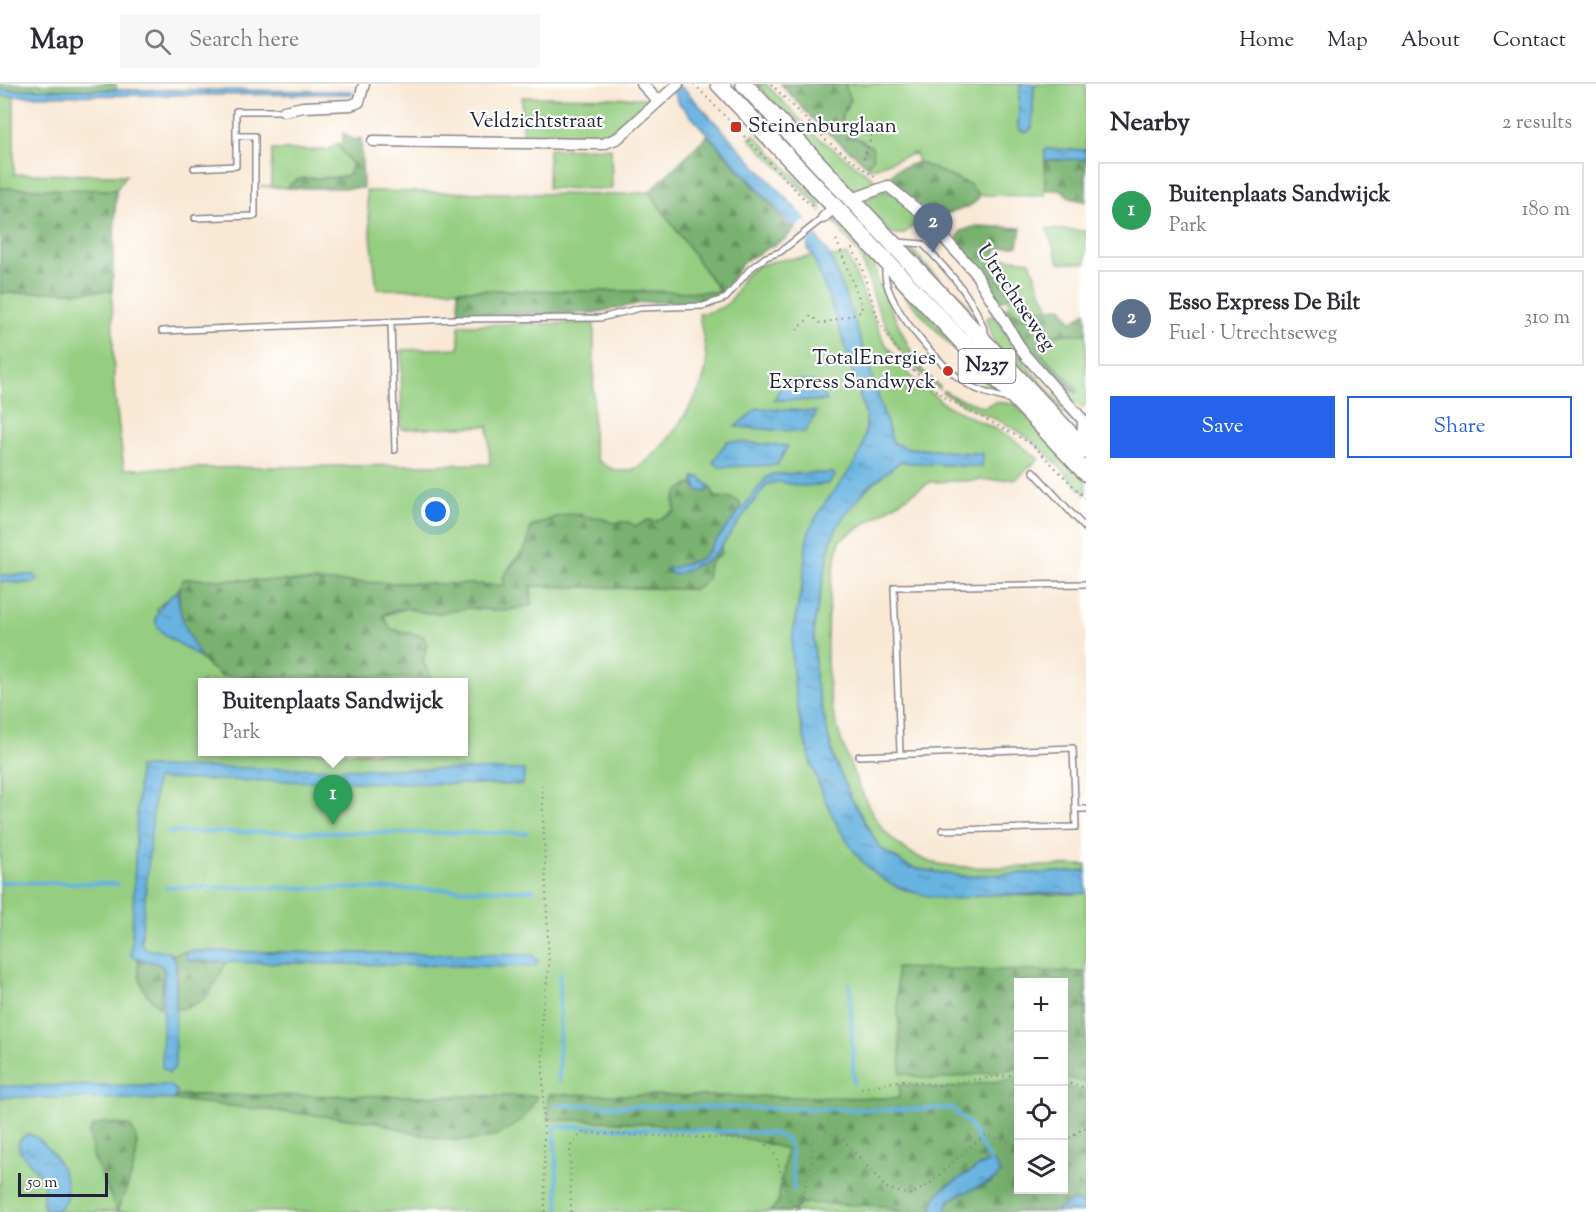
<!DOCTYPE html>
<html lang="en">
<head>
<meta charset="utf-8">
<style>
  :root { --surface:#fff; --page:#f7f7f7; --text:#2b2b33; --muted:#7c7c81; --line:#e1e1e2; --accent:#2563eb }
  body { margin:0; font-family:"Sorts Mill Goudy",serif; background:var(--page); color:var(--text) }
  .controls { position:absolute; right:18px; bottom:18px; display:grid; overflow:hidden; border-radius:0px; box-shadow:0 6px 24px #0002 }
  .controls button { width:54px; height:54px; display:grid; place-items:center; padding:0; border:0; border-bottom:2px solid var(--line); background:var(--surface); color:var(--text); font:30px sans-serif }
  .scale { position:absolute; left:18px; bottom:15px; width:90px; box-sizing:border-box; padding-left:6px; border:3px solid #22223b; border-top:0; font-size:16px; line-height:21px; white-space:nowrap; color:#22223b; -webkit-text-stroke:4px #fff; paint-order:stroke }
  .you { position:absolute; left:436px; top:428px; width:21px; height:21px; margin:-15px; border:4px solid #fff; border-radius:50%; background:#1a73e8; box-shadow:0 0 0 9px #1a73e833 }
  .badge { display:grid; place-items:center; width:39px; height:39px; border-radius:50%; background:var(--accent); color:#fff; font-size:20px; font-weight:700 }
  .pin { position:absolute; translate:-50% -50px; filter:drop-shadow(0 2px 3px #0008) }
  .pin::after { content:''; position:absolute; top:32px; width:21px; height:18px; background:inherit; clip-path:polygon(0 0,100% 0,50% 100%) }
  .popup { position:absolute; left:198px; top:594px; width:270px; height:78px; box-sizing:border-box; display:grid; place-content:center; border-radius:0px; background:var(--surface); filter:drop-shadow(0 2px 4px #0005); font-size:20px; white-space:nowrap; color:var(--muted) }
  .popup b { font-size:22px; color:var(--text) }
  .popup::after { content:''; position:absolute; left:50%; top:100%; margin-left:-12px; border:12px solid transparent; border-top-color:var(--surface) }
  .list { margin:0; padding:0; list-style:none }
  h2 { display:flex; justify-content:space-between; align-items:center; height:78px; margin:0; padding:0 24px; font-size:26px }
  h2 small { font-size:20px; font-weight:400; color:var(--muted) }
  .list li { display:grid; grid-template-columns:39px 1fr auto; gap:18px; align-items:center; box-sizing:border-box; height:96px; margin:0 12px 12px; padding:0 12px; border:2px solid var(--line); border-radius:0px }
  .list b { display:block; font-size:22px; white-space:nowrap }
  .list p { margin:0; font-size:20px; white-space:nowrap; color:var(--muted) }
  .list em { font-size:20px; font-style:normal; color:var(--muted) }
  .actions { display:flex; gap:12px; padding:18px 24px }
  .actions a { flex:1; padding:14px 0; border:2px solid var(--accent); border-radius:0px; text-align:center; font-size:21px; color:var(--accent) }
  .actions .main { background:var(--accent); color:#fff }
  .icon { flex:none; width:33px; height:33px; fill:none; stroke:currentColor; stroke-width:2; stroke-linecap:round; stroke-linejoin:round }
  .map { position:relative; flex:none; width:1086px; height:1128px; overflow:hidden }
  header { display:flex; align-items:center; gap:36px; box-sizing:border-box; height:84px; padding:0 30px; background:var(--surface); border-bottom:2px solid var(--line) }
  header strong { font-size:28px }
  nav { display:flex; gap:33px; margin-inline-start:auto; font-size:21px }
  .search { width:420px; height:54px; background:var(--page); display:flex; align-items:center; gap:15px; box-sizing:border-box; padding:0 21px; border-radius:0px; color:var(--muted); font-size:22px }
  main { display:flex }
  aside { flex:1; background:var(--surface) }
  .map>svg:first-child { display:block }
</style>
</head>
<body>
<header>
<strong>Map</strong>
<div class="search"><svg class="icon" aria-label="search" viewBox="0 0 24 24"><circle cx="10" cy="10" r="6"/><path d="M15 15l6 6"/></svg>Search here</div>
<nav><a>Home</a><a>Map</a><a>About</a><a>Contact</a></nav>
</header>
<main>
<div class="map">
<svg width="1086" height="1128" viewBox="0 0 1086 1128">
  <defs>
    <pattern id="forest-firs" width="22" height="20" patternUnits="userSpaceOnUse" patternTransform="scale(1.5)"><rect width="22" height="20" fill="#78b16f"/><path d="M5 1l3.5 6h-7zM16 11l3.5 6h-7z" fill="#62905c"/></pattern>
    <pattern id="water-ripples" width="26" height="14" patternUnits="userSpaceOnUse" patternTransform="scale(1.5)"><rect width="26" height="14" fill="#68b3e0"/><path d="M2 4q2-2 4 0t4 0M15 11q2-2 4 0t4 0" fill="none" stroke="#5591b7"/></pattern>
  </defs>
  <rect width="100%" height="100%" fill="#fff"/>
  <filter id="ink" filterUnits="userSpaceOnUse"><feTurbulence type="fractalNoise" baseFrequency=".0167" numOctaves="2"/><feDisplacementMap in="SourceGraphic" scale="12" xChannelSelector="R" yChannelSelector="G"/><feConvolveMatrix kernelMatrix="1 2 1 2 8 2 1 2 1" color-interpolation-filters="sRGB"/></filter>
  <filter id="wash" filterUnits="userSpaceOnUse"><feTurbulence type="fractalNoise" baseFrequency=".008" numOctaves="4" result="noise"/><feDisplacementMap in="SourceGraphic" scale="24" xChannelSelector="R" yChannelSelector="G"/><feGaussianBlur stdDeviation="1.35" result="paint"/><feColorMatrix in="noise" values="0 0 0 0 0 0 0 0 0 0 0 0 0 0 0 0 0 1.4 0 .05"/><feComposite in="paint" operator="in"/></filter>
  <g filter="url(#wash)">
    <rect width="100%" height="100%" fill="#f8e8d4"/>
    <!-- green -->
    <path fill="#95ce81" stroke="#5c785e" stroke-width="1.5" fill-rule="evenodd" d="M0 0H116V5H0Z
      M757 0H766L816 52 878 98V101L855 109Z
      M845 0H1020L1018 42 1032 44 1034 0H1086V66H1045V112L979 111 969 100 918 78 915 69 870 85 867 81 871 77 865 58 849 50 841 40 842 30 848 23Z
      M0 12H14V90L126 91 116 106 0 104Z
      M522 13 644 14 647 15 610 47 603 50H522Z
      M754 50 819 118 821 125 749 54Z
      M337 60 352 81 347 92 298 95 287 104 260 102H271L272 66H328Z
      M611 64 612 105 548 104 549 65Z
      M366 107 615 111 649 108 721 208 377 205Z
      M884 107 895 110 923 135 903 150H892L864 121 863 116Z
      M832 135 836 136 874 172 877 196 911 267 923 281 921 285 940 303 939 305 913 282 895 259 879 228 860 171Z
      M1047 145 1086 147V179H1059Z
      M911 165 950 207H956L970 223V234L907 166Z
      M847 171 884 258 913 295 946 321 1007 351 1039 375 1016 395 930 398 840 456C828 504 824 556 829 605 833 642 861 716 883 745 894 759 911 770 927 777 961 789 1047 781 1086 781V787L962 792 918 785 906 781 880 764 852 716 834 675 815 596 814 541 831 456 841 436 868 403 900 378 982 383 983 370 907 364 893 359 853 233 831 173Z
      M813 172 836 233 866 332V344L862 367 854 384 836 406 804 491 794 540V595L800 638 811 680 831 725 912 808 953 815 983 810 1026 812 1086 809V1128H0V498L34 499V491H0V209L112 207 114 303 124 385 490 380 488 342 401 345 402 266 459 264V241L594 239 593 359 597 376C607 383 618 390 631 386 658 378 699 316 705 289 709 272 701 247 699 230 749 222 727 198 758 182 773 175 796 175 813 172ZM785 295 824 314 826 317 774 316ZM694 393 709 401 715 413 727 416 722 454 696 505 530 502 505 527 467 524 426 529 407 524 383 532 386 542C401 553 413 546 427 560L422 574 426 584 221 592 184 561 169 554 157 524 178 506 184 495 506 501 510 482 529 460 530 444 536 440 581 430 613 439 621 438 635 442 649 436 657 437 675 427 674 415 687 401 694 400ZM202 598H464V668H202ZM1018 898H1064V1106H1018Z
      M996 173 1030 177 1040 206 1050 224 1037 225 1024 234 1008 223 1010 210 988 183Z
      M895 193 997 306 991 305 981 295 891 197Z
      M994 230 1025 280 1074 335 1075 340 994 259 987 234Z
      M1058 250H1086V320L1082 325 1052 296 1075 308 1077 304 1038 266V262Z
      M944 306 952 312 984 323 995 318 1015 320 1086 397V411C1063 387 1042 361 1013 344 990 331 964 324 942 308Z"/>
    <!-- forest -->
    <path fill="url(#forest-firs)" stroke="#4d6a55" stroke-width="1.5" d="M781 0H845L851 16 842 30 841 40 849 50 872 63 874 73 867 81 817 40Z
      M343 49 354 56 361 54 363 104H287C300 84 333 102 351 89L352 81 337 60 343 59Z
      M708 51 789 142 796 143 785 155 744 177 719 212 706 219 646 218 593 229 459 231 458 206 720 208 649 108Z
      M1086 75V118L1070 114 1062 106H1045V76Z
      M918 78 969 100 979 111C976 124 956 126 945 130L940 139 887 95 896 86Z
      M0 104 116 106 112 207 0 209Z
      M976 142 1021 144 1018 161 996 165V173L989 182 1011 211 999 219 957 155 961 147Z
      M1008 223 1024 234 1037 225 1062 223 1072 238 1086 227V250H1058L1038 262V266L1078 309C1040 293 1022 261 1002 226Z
      M694 400 697 406 706 408 711 404 715 413 733 414 740 419C741 436 732 443 722 454L721 470 709 480 707 495 696 505 531 502 532 521 505 527 467 524 442 529H426L407 524 395 526 383 532 391 545 423 552 427 560 423 578 432 594 221 592C215 586 205 581 200 573 185 552 171 518 184 495L505 501 503 494C516 472 528 472 530 444L555 433 572 429 589 435 598 433 614 439 629 438 635 442 649 436 657 437 675 427C673 411 678 403 694 400Z
      M189 867 186 870 187 876 226 878C214 903 206 924 175 925L177 880 172 870Z
      M138 874 159 880 164 884 160 923C142 909 138 897 138 874Z
      M896 884 1086 888V998L1064 993V898H1018V984L935 996 901 989Z
      M1018 994V1106H1064V1002L1086 1008V1121L1073 1117 1054 1128H945L950 1115 974 1103 991 1099 984 1079C969 1093 932 1102 932 1128H901L884 1122 806 1119 798 1122 793 1128H770L778 1118 786 1065C709 1042 628 1036 548 1036V1010L899 1014 900 1000 942 1005Z
      M178 1011 537 1012C533 1019 530 1027 525 1032 488 1073 422 1053 378 1038L174 1016Z
      M102 1039 128 1041C150 1056 125 1109 117 1127L93 1072 89 1048 92 1043Z"/>
    <!-- water -->
    <path fill="url(#water-ripples)" stroke="#456a8e" stroke-width="1.5" d="M665 0H676L686 7 801 130 831 173 853 233 893 359 907 364 983 370 982 383 900 378 868 403 841 436 831 456 814 541 815 596 834 675 852 716 880 764 906 781 918 785 962 792 1086 787V809C1074 811 1062 808 1050 809 1027 812 1005 809 982 811 973 811 964 814 955 815 937 816 905 807 889 799 826 765 791 631 792 564 792 541 800 519 803 496 805 482 804 465 808 451 824 404 869 387 866 332L836 233 813 172 808 166V159L676 16 678 14Z
      M1020 0H1034L1032 44 1028 48 1021 47 1018 42Z
      M0 5 351 7 353 10 0 12Z
      M1045 65 1086 66V75L1045 76Z
      M785 295 815 298 827 317 774 316Z
      M758 324 817 328 805 348 735 343Z
      M727 357 788 362 777 381 720 383 713 378Z
      M834 389 835 392 828 400 801 402 780 398 767 400 717 468 708 476 675 491 666 486 702 474 767 393 773 390Z
      M694 393H700L711 404 706 408 697 406Z
      M0 491H34L38 495 34 499 0 498Z
      M178 506C177 531 190 552 200 574 170 550 130 544 178 506Z
      M139 683 524 686 523 701 156 695 141 859 145 865 169 868 176 877 175 983 169 989 162 983 164 884 159 880 131 872Z
      M189 867 533 871 539 878 534 883 215 878 187 876 186 870Z
      M168 1001 177 1007 174 1016 0 1013V1002Z
      M29 1050C52 1057 85 1112 55 1127L44 1124C40 1114 46 1106 43 1096 40 1084 0 1061 29 1050Z
      M990 1076 996 1080 1000 1089 996 1095 950 1115 945 1128H932L934 1116 942 1105Z
      M1073 1117 1086 1121V1128H1054Z"/>
    <!-- pier -->
    <path fill="#f8e8d4" d="M805 136 817 151 811 153 807 159 795 145Z"/>
    <g fill="none" stroke-linecap="round" stroke-linejoin="round">
      <!-- stream -->
      <path stroke="#68b3e0" stroke-width="4" d="M168 748 527 749
        M0 798 117 800
        M166 803 534 806
        M850 900 854 999
        M559 997 560 890
        M556 1021 889 1026 951 1024 969 1040 990 1076
        M559 1128 554 1042 771 1049 786 1055 790 1060 794 1106"/>
    </g>
  </g>
  <g filter="url(#ink)">
    <g fill="none" stroke-linecap="round" stroke-linejoin="round">
      <!-- service casing -->
      <g stroke="#8d8588" stroke-width="8">
        <path id="service" d="M194 84 236 82V27H284
          M195 134 255 132V52H236
          M898 158 923 160C950 189 974 213 986 251
          M886 180C876 213 940 283 967 300 979 308 996 312 1011 316
          M391 239 395 366
          M162 247 455 235 601 234 640 224 703 222 726 214 750 185 766 173 780 168 823 134
          M1033 387 1086 445
          M900 668 894 503 1086 500
          M859 672 1073 664 1076 743 942 746
          M1075 725H1086"/>
      </g>
      <!-- minor casing -->
      <g stroke="#8d8588" stroke-width="13">
        <path id="minor" d="M642 0 658 17
          M284 27 303 23 351 21 359 18 364 0
          M373 57 603 60 618 54 678 0
          M852 115 888 102 919 127 974 187 1025 271 1083 336 1082 364
          M823 134 834 123"/>
      </g>
      <!-- primary casing -->
      <g stroke="#8d8588" stroke-width="19">
        <path id="primary" d="M719 0 1086 389
          M744 0 1086 367"/>
      </g>
      <!-- path -->
      <path stroke="#8d8588" stroke-width="2" stroke-dasharray="1.5 4.5" stroke-linecap="butt" d="M694 0 815 126
        M771 0 827 57 876 94
        M864 75 872 50
        M852 164 860 178 879 238 909 283 944 313 1032 360 1086 415
        M797 246 811 232 821 240 861 228 862 222 836 155
        M542 701 549 882 542 930 545 1128
        M1064 998 1086 1004
        M861 1004 904 996 936 1001 1018 990
        M1064 1057 1086 1043
        M571 1128 570 1063 581 1049 762 1056C766 1061 772 1065 775 1071 784 1091 782 1111 799 1127L812 1077 811 1058 822 1045 845 1057 886 1104 909 1111 930 1100 967 1065 986 1051 1018 1062"/>
      <!-- service -->
      <use href="#service" stroke="#fff" stroke-width="5"/>
      <!-- minor -->
      <use href="#minor" stroke="#fff" stroke-width="10"/>
      <!-- primary -->
      <use href="#primary" stroke="#fff" stroke-width="16"/>
    </g>
  </g>
  <!-- markers -->
  <g fill="#c8321e" stroke="#fff" stroke-width="2">
    <rect x="730" y="37" width="12" height="12" rx="3"/>
    <circle cx="948" cy="287" r="6"/>
  </g>
  <g text-anchor="middle" dominant-baseline="central" stroke-width="4.5" stroke-linejoin="round" paint-order="stroke">
    <!-- shield labels -->
    <rect fill="#fff" stroke="#646476" stroke-width="1.5" x="958.5" y="265" width="57" height="34" rx="4.5"/>
    <g font-size="20" font-weight="bold" fill="#22223b">
      <text x="987" y="282">N237</text>
    </g>
    <!-- street labels -->
    <g font-size="21" fill="#22223b" stroke="#fff">
      <text x="536" y="38">Veldzichtstraat</text>
      <text transform="translate(1015 214) rotate(56)">Utrechtseweg</text>
    </g>
    <!-- poi labels -->
    <g font-size="21" fill="#22223b" stroke="#fff" text-anchor="start">
      <text x="748" y="43">Steinenburglaan</text>
      <text x="936" y="275" text-anchor="end">TotalEnergies<tspan x="936" dy="24">Express Sandwyck</tspan></text>
    </g>
  </g>
</svg>
<div class="controls">
<button>+</button>
<button>−</button>
<button><svg class="icon" aria-label="locate" viewBox="0 0 24 24"><circle cx="12" cy="12" r="6"/><path d="M12 2v4M12 18v4M2 12h4M18 12h4"/></svg></button>
<button><svg class="icon" aria-label="layers" viewBox="0 0 24 24"><path d="M12 4l9 5-9 5-9-5zM3 14l9 5 9-5"/></svg></button>
</div>
<div class="scale">50 m</div>
<div class="you"></div>
<div class="pin badge" style="left:333px;top:741px;background:#2e9e5b">1</div>
<div class="popup"><b>Buitenplaats Sandwijck</b>Park</div>
<div class="pin badge" style="left:933px;top:169px;background:#5c6f8a">2</div>
</div>
<aside>
<h2>Nearby<small>2 results</small></h2>
<ul class="list">
<li><span class="badge" style="background:#2e9e5b">1</span><div><b>Buitenplaats Sandwijck</b><p>Park</p></div><em>180 m</em></li>
<li><span class="badge" style="background:#5c6f8a">2</span><div><b>Esso Express De Bilt</b><p>Fuel · Utrechtseweg</p></div><em>310 m</em></li>
</ul>
<div class="actions"><a class="main">Save</a><a>Share</a></div>
</aside>
</main>
</body>
</html>
